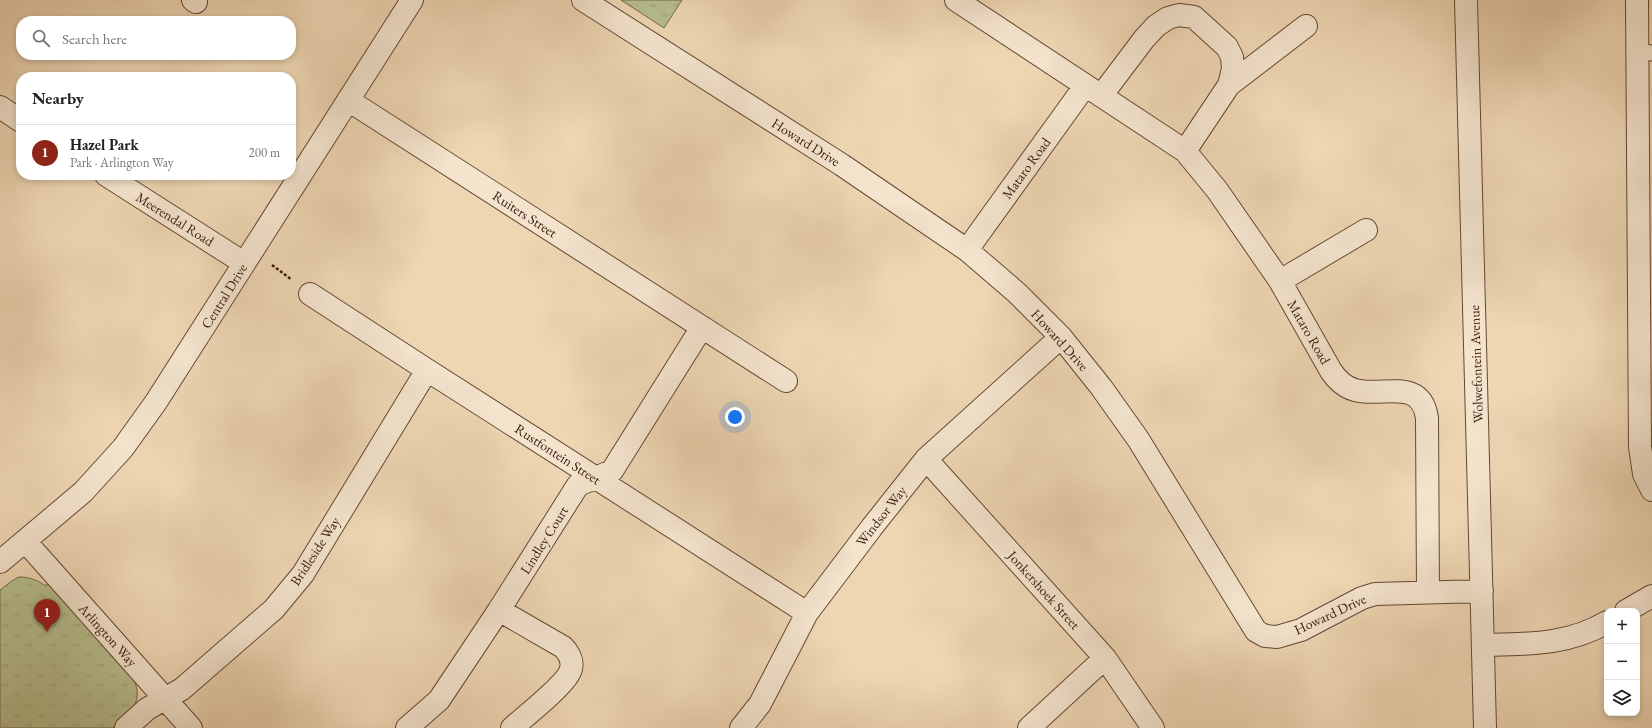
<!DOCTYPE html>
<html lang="en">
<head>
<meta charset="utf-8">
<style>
  :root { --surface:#fff; --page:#f2f2f2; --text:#222; --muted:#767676; --line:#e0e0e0; --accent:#8f2418 }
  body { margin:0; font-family:"EB Garamond",serif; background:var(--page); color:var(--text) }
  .controls { position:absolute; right:12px; bottom:12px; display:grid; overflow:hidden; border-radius:8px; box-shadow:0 2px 6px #0003 }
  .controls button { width:36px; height:36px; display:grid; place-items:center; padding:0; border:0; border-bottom:1px solid var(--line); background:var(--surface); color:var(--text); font:20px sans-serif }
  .you { position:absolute; left:735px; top:417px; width:14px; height:14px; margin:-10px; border:3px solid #fff; border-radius:50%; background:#1a73e8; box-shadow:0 0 0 6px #1a73e833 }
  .badge { display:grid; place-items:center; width:26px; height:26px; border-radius:50%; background:var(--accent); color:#fff; font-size:13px; font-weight:700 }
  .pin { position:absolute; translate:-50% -33px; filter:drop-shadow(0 1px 2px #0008) }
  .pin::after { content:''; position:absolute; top:21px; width:14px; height:12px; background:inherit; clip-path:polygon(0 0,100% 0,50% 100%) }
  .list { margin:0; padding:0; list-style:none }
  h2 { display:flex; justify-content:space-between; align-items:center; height:52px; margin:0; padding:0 16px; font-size:17px }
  h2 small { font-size:13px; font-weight:400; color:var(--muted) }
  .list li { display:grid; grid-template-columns:26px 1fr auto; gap:12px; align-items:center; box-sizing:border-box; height:56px; padding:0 16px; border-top:1px solid var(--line) }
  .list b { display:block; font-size:15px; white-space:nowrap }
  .list p { margin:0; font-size:13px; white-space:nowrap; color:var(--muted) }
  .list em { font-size:13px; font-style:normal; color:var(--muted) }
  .icon { flex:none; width:22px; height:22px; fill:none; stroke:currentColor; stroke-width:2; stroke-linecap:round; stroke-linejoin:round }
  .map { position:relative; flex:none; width:1652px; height:728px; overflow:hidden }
  .search { position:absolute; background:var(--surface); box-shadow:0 2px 6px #0003; left:16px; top:16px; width:280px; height:44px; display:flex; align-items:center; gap:10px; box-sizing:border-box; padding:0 14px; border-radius:16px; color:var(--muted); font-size:15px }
  .panel { position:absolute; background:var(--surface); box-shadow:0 2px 6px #0003; left:16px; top:72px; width:280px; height:108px; border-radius:16px }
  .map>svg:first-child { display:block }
</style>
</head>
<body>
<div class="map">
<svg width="1652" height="728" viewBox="0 0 1652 728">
  <defs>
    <pattern id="grass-tufts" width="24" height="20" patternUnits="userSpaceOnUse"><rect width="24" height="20" fill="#b7be8e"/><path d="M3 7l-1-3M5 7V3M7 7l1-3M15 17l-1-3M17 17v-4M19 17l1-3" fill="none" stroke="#9ea379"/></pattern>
  </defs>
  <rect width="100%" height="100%" fill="#eed6b3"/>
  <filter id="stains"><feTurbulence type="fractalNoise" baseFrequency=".005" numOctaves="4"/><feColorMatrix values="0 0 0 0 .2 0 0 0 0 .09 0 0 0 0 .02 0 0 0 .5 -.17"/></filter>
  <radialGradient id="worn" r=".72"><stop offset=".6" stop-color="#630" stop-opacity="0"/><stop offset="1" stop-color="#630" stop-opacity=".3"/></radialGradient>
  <!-- grass -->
  <path fill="url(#grass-tufts)" stroke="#776b4c" d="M621 0H682L664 28Z
    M19 577C30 577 37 580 46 586L48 583 131 675C146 700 132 711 113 728H0V590L13 580Z"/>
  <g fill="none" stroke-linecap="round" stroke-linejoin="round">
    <!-- service casing -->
    <g stroke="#654834" stroke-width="17">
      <path id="service" d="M1638 51 1652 53"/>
    </g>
    <!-- minor casing -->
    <g stroke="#654834" stroke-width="24">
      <path id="minor" d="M193 0 196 2
        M583 0 842 165 967 250 1017 293 1061 337 1101 387 1138 439 1256 631 1265 636 1277 637 1301 630 1362 598 1375 594 1482 591
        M956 0 1185 151 1217 190 1280 281 1331 371C1337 380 1344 387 1355 390 1381 398 1421 376 1427 418L1428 592
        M1466 0 1485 728
        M1637 0 1640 447 1644 474 1652 490
        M1229 85 1306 26
        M1101 96 1144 39 1156 26 1168 18 1179 15 1194 17 1227 47 1232 57 1233 69 1229 85 1185 151
        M348 100 786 381
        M0 107 21 121
        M106 175 244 263
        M967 250 1085 86
        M1280 281 1366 230
        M310 294 427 370 807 613
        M926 459 1105 658 1153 728
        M25 541 191 728
        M0 562 83 492 123 448 156 402 412 0
        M499 610 563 647C569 653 573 661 571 669 568 683 524 717 512 728
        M1626 611 1652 596
        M1484 645C1527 644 1569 645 1607 622
        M126 728 147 709 182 689 274 609 303 574 427 370
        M407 728 439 700 499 610 578 485 612 471 702 327
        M741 728 760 704 807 613 872 527 926 459 1061 337
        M1029 728 1105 658"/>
    </g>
    <!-- path -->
    <path stroke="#37180a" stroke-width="2.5" stroke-dasharray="3 2" stroke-linecap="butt" d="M272 265 292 280"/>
    <!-- service -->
    <use href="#service" stroke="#f4e4ce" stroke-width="15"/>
    <!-- minor -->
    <use href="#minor" stroke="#f4e4ce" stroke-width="22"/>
  </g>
  <g text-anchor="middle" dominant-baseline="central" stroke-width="3" stroke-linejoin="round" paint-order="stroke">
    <!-- street labels -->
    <g font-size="14" fill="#37180a" stroke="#f4e4ce">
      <text transform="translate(806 142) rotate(32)">Howard Drive</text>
      <text transform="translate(1026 168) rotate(-54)">Mataro Road</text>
      <text transform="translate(525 214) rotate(33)">Ruiters Street</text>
      <text transform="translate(175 219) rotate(32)">Meerendal Road</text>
      <text transform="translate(224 296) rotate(-58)">Central Drive</text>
      <text transform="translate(1309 332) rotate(60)">Mataro Road</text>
      <text transform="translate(1060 340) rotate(48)">Howard Drive</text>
      <text transform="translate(1476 364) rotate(-92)">Wolwefontein Avenue</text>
      <text transform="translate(558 454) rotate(33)">Rustfontein Street</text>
      <text transform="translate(881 516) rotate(-52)">Windsor Way</text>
      <text transform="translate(544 540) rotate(-58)">Lindley Court</text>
      <text transform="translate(315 551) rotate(-57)">Bridleside Way</text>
      <text transform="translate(1044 590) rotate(48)">Jonkershoek Street</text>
      <text transform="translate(1330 614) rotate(-25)">Howard Drive</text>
      <text transform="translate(108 635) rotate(48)">Arlington Way</text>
    </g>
  </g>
  <rect width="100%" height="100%" filter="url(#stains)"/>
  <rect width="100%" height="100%" fill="url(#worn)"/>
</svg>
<div class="controls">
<button>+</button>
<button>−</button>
<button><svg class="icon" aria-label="layers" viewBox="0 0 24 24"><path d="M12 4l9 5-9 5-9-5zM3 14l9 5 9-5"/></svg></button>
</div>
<div class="you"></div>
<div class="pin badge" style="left:47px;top:632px">1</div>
<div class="search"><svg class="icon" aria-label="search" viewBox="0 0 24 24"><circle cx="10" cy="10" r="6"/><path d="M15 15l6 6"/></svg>Search here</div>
<section class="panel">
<h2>Nearby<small></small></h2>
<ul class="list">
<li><span class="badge">1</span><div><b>Hazel Park</b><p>Park · Arlington Way</p></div><em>200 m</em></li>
</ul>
</section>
</div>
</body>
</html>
